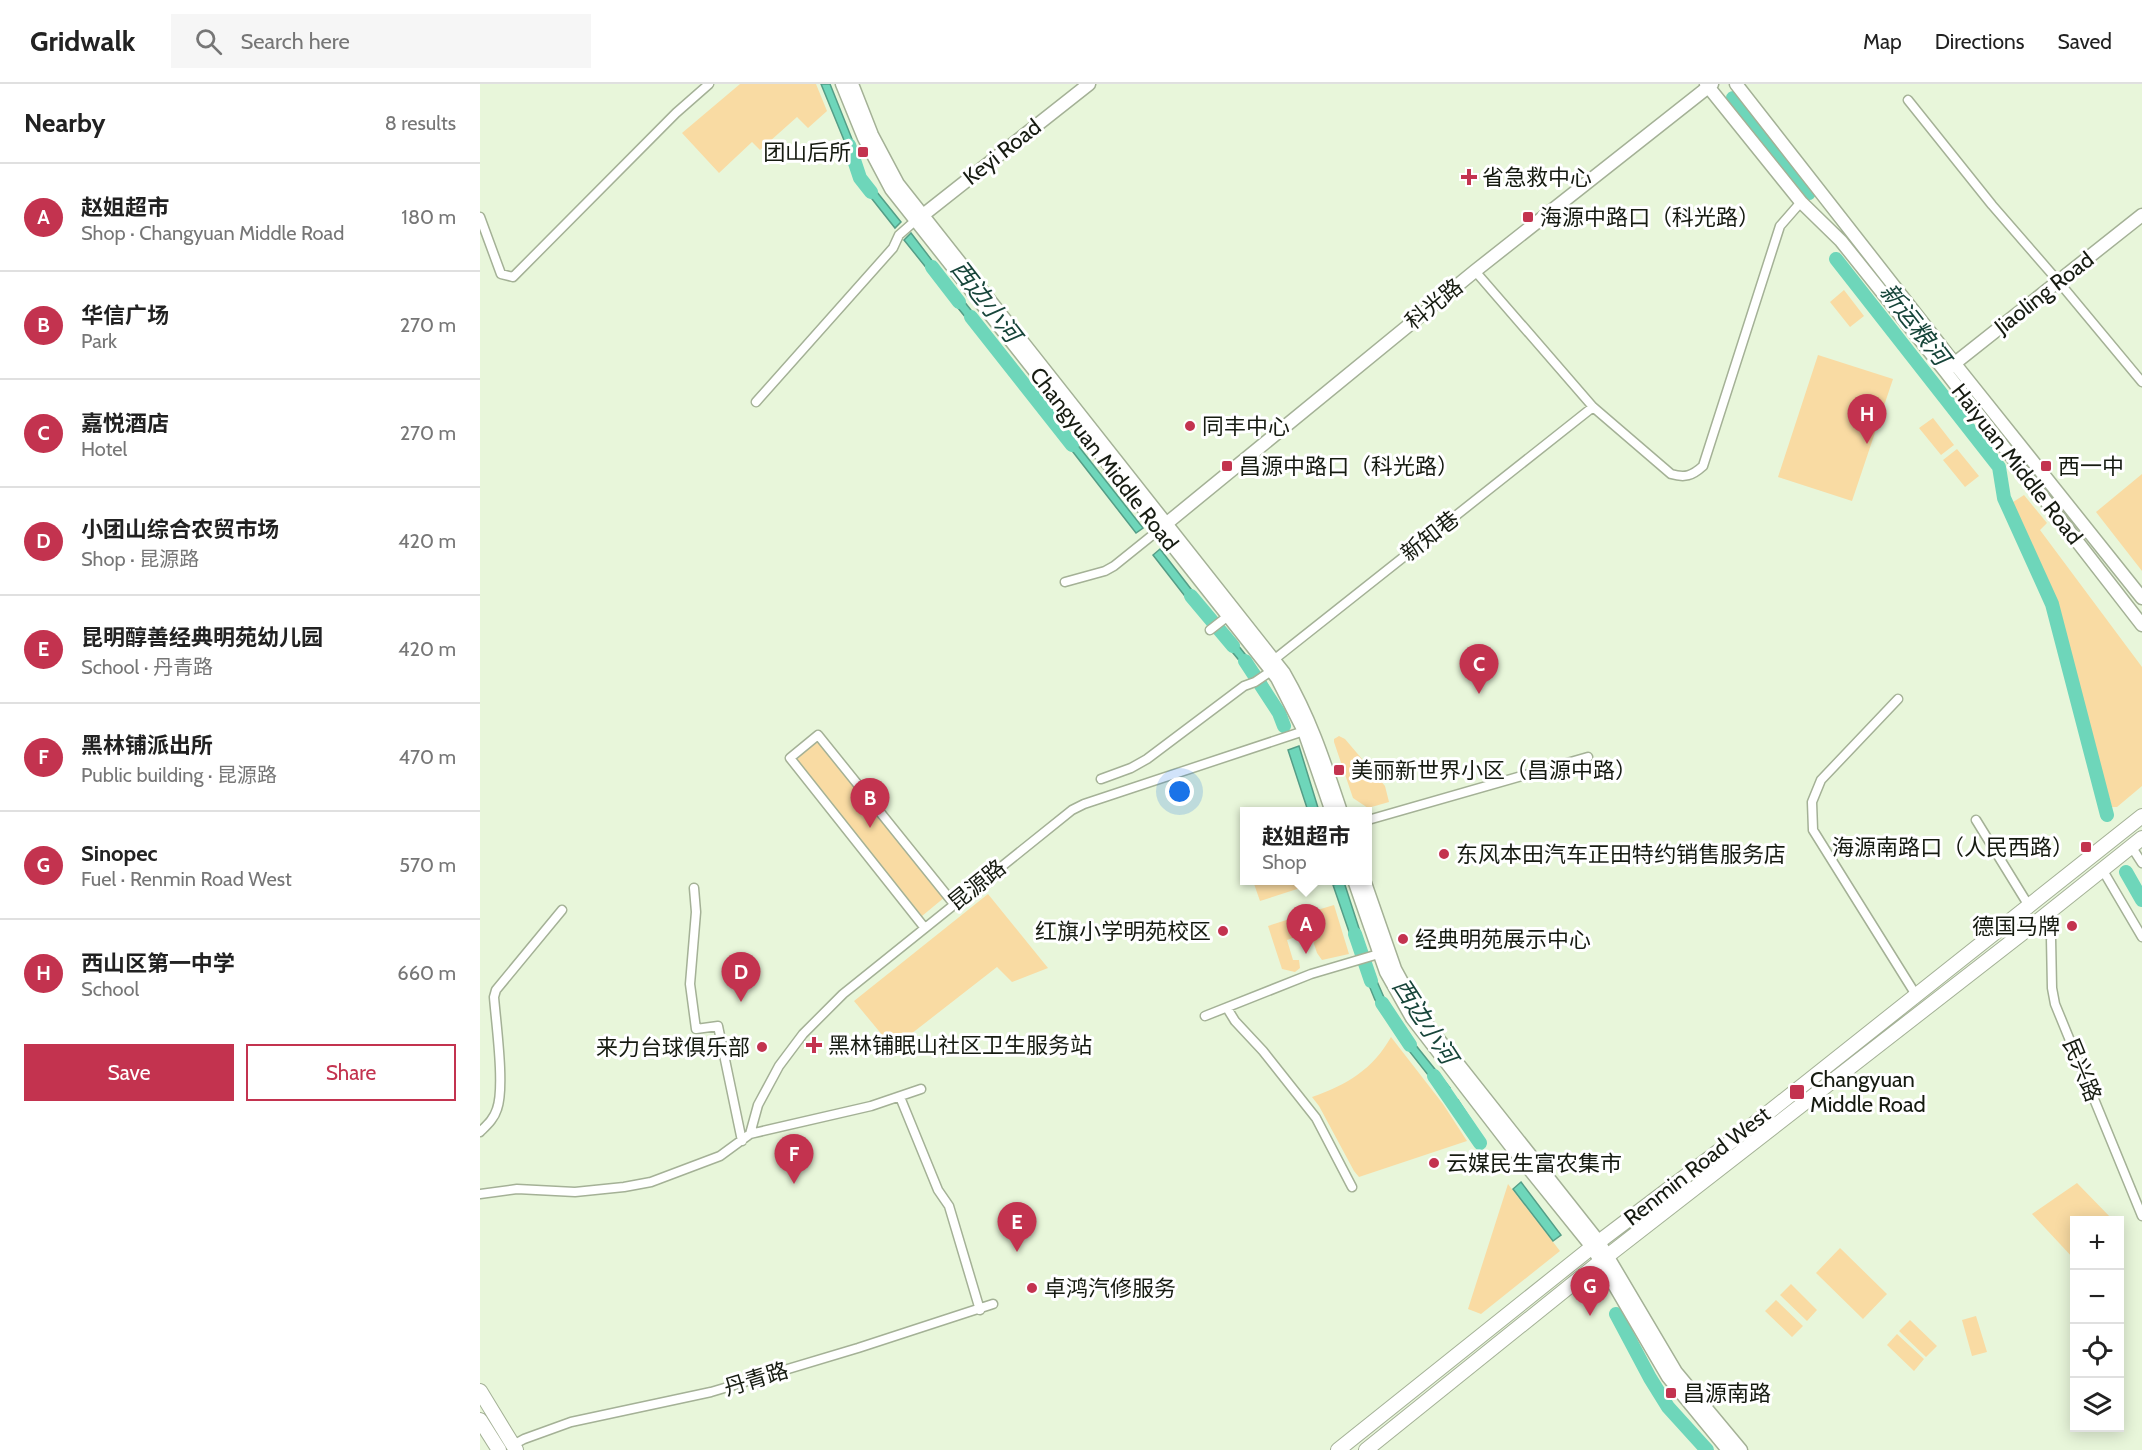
<!DOCTYPE html>
<html lang="en">
<head>
<meta charset="utf-8">
<style>
  :root { --surface:#fff; --page:#f6f6f6; --text:#222; --muted:#767676; --line:#e0e0e0; --accent:#c3334f }
  body { margin:0; font-family:Cabin,"Noto Sans SC",sans-serif; background:var(--page); color:var(--text) }
  .controls { position:absolute; right:18px; bottom:18px; display:grid; overflow:hidden; border-radius:0px; box-shadow:0 3px 15px #0003 }
  .controls button { width:54px; height:54px; display:grid; place-items:center; padding:0; border:0; border-bottom:2px solid var(--line); background:var(--surface); color:var(--text); font:30px sans-serif }
  .you { position:absolute; left:700px; top:708px; width:21px; height:21px; margin:-15px; border:4px solid #fff; border-radius:50%; background:#1a73e8; box-shadow:0 0 0 9px #1a73e833 }
  .badge { display:grid; place-items:center; width:39px; height:39px; border-radius:50%; background:var(--accent); color:#fff; font-size:20px; font-weight:700 }
  .pin { position:absolute; translate:-50% -50px; filter:drop-shadow(0 2px 3px #0008) }
  .pin::after { content:''; position:absolute; top:32px; width:21px; height:18px; background:inherit; clip-path:polygon(0 0,100% 0,50% 100%) }
  .popup { position:absolute; left:760px; top:723px; width:132px; height:78px; box-sizing:border-box; display:grid; place-content:center; border-radius:0px; background:var(--surface); filter:drop-shadow(0 2px 4px #0005); font-size:20px; white-space:nowrap; color:var(--muted) }
  .popup b { font-size:22px; color:var(--text) }
  .popup::after { content:''; position:absolute; left:50%; top:100%; margin-left:-12px; border:12px solid transparent; border-top-color:var(--surface) }
  .list { margin:0; padding:0; list-style:none }
  h2 { display:flex; justify-content:space-between; align-items:center; height:78px; margin:0; padding:0 24px; font-size:26px }
  h2 small { font-size:20px; font-weight:400; color:var(--muted) }
  .list li { display:grid; grid-template-columns:39px 1fr auto; gap:18px; align-items:center; box-sizing:border-box; height:108px; padding:0 24px; border-top:2px solid var(--line) }
  .list b { display:block; font-size:22px; white-space:nowrap }
  .list p { margin:0; font-size:20px; white-space:nowrap; color:var(--muted) }
  .list em { font-size:20px; font-style:normal; color:var(--muted) }
  .actions { display:flex; gap:12px; padding:18px 24px }
  .actions a { flex:1; padding:14px 0; border:2px solid var(--accent); border-radius:0px; text-align:center; font-size:21px; color:var(--accent) }
  .actions .main { background:var(--accent); color:#fff }
  .icon { flex:none; width:33px; height:33px; fill:none; stroke:currentColor; stroke-width:2; stroke-linecap:round; stroke-linejoin:round }
  .map { position:relative; flex:none; width:1662px; height:1366px; overflow:hidden }
  header { display:flex; align-items:center; gap:36px; box-sizing:border-box; height:84px; padding:0 30px; background:var(--surface); border-bottom:2px solid var(--line) }
  header strong { font-size:28px }
  nav { display:flex; gap:33px; margin-inline-start:auto; font-size:21px }
  .search { width:420px; height:54px; background:var(--page); display:flex; align-items:center; gap:15px; box-sizing:border-box; padding:0 21px; border-radius:0px; color:var(--muted); font-size:22px }
  main { display:flex }
  aside { flex:1; background:var(--surface) }
  .map>svg:first-child { display:block }
</style>
</head>
<body>
<header>
<strong>Gridwalk</strong>
<div class="search"><svg class="icon" aria-label="search" viewBox="0 0 24 24"><circle cx="10" cy="10" r="6"/><path d="M15 15l6 6"/></svg>Search here</div>
<nav><a>Map</a><a>Directions</a><a>Saved</a></nav>
</header>
<main>
<aside>
<h2>Nearby<small>8 results</small></h2>
<ul class="list">
<li><span class="badge">A</span><div><b>赵姐超市</b><p>Shop · Changyuan Middle Road</p></div><em>180 m</em></li>
<li><span class="badge">B</span><div><b>华信广场</b><p>Park</p></div><em>270 m</em></li>
<li><span class="badge">C</span><div><b>嘉悦酒店</b><p>Hotel</p></div><em>270 m</em></li>
<li><span class="badge">D</span><div><b>小团山综合农贸市场</b><p>Shop · 昆源路</p></div><em>420 m</em></li>
<li><span class="badge">E</span><div><b>昆明醇善经典明苑幼儿园</b><p>School · 丹青路</p></div><em>420 m</em></li>
<li><span class="badge">F</span><div><b>黑林铺派出所</b><p>Public building · 昆源路</p></div><em>470 m</em></li>
<li><span class="badge">G</span><div><b>Sinopec</b><p>Fuel · Renmin Road West</p></div><em>570 m</em></li>
<li><span class="badge">H</span><div><b>西山区第一中学</b><p>School</p></div><em>660 m</em></li>
</ul>
<div class="actions"><a class="main">Save</a><a>Share</a></div>
</aside>
<div class="map">
<svg width="1662" height="1366" viewBox="0 0 1662 1366">
  <rect width="100%" height="100%" fill="#e8f6da"/>
  <!-- green -->
  <path fill="#f9dba3" d="M260 0H336L347 27 328 44 317 33 280 66 272 58 239 89 202 49Z
    M1364 206 1384 232 1370 243 1350 218Z
    M1338 271 1413 295 1372 417 1298 393Z
    M1453 334 1474 361 1461 371 1439 344Z
    M1477 365 1499 392 1485 403 1463 376Z
    M1662 390V487L1616 428Z
    M1544 411 1567 439 1560 446 1662 583V702L1637 723H1632L1572 515 1530 420Z
    M859 652 865 655 905 702 909 718 888 724 873 714 854 658V655Z
    M339 656 465 813 442 832 316 675Z
    M773 797V796L842 797 780 817Z
    M508 810 568 884 532 898 517 883 413 964 374 917Z
    M854 821 869 870 842 876 837 869 824 830Z
    M819 832 824 850 807 856 813 876H819L820 884 815 888 802 885 788 842Z
    M911 953 963 1020 987 1057 879 1093 874 1087 839 1022 832 1013C867 1001 893 985 911 953Z
    M1597 1099 1633 1136H1594V1175L1552 1130Z
    M1028 1100 1080 1167 1001 1230 988 1225Z
    M1360 1164 1407 1210 1383 1235 1336 1189Z
    M1311 1200 1337 1226 1327 1237 1300 1211Z
    M1296 1216 1323 1242 1312 1253 1285 1227Z
    M1496 1232 1507 1268 1492 1272 1482 1236Z
    M1430 1236 1457 1262 1446 1273 1419 1247Z
    M1417 1250 1444 1275 1434 1287 1407 1261Z"/>
  <!-- water -->
  <path fill="#6ed6ba" stroke="#549e87" stroke-width="1.5" d="M341 0H350L380 75 373 78Z
    M384 92 421 138 415 144 377 96Z
    M431 149 467 196 460 201 424 156Z
    M472 202 506 245 499 250 465 208Z
    M511 252 540 287 533 292 505 257Z
    M544 295 577 333 571 338 539 300Z
    M585 345 663 444 656 449 579 350Z
    M680 465 725 523 718 529 673 471Z
    M746 546 780 589 772 592 739 552Z
    M786 598 808 640 801 643 778 603Z
    M819 662 839 727H828L808 666Z
    M864 798 886 866 876 868 853 801Z
    M889 879 906 918 915 931 908 937 895 916 881 882Z
    M922 944 970 1004 963 1010 915 949Z
    M978 1016 1004 1056 996 1062 970 1022Z
    M1041 1098 1081 1151 1073 1157 1033 1105Z"/>
  <g fill="none" stroke-linecap="round" stroke-linejoin="round">
    <!-- river -->
    <path stroke="#6ed6ba" stroke-width="14" d="M1253 14 1329 109
      M369 61 380 94 391 108
      M1356 175 1519 383 1524 414 1572 520 1627 731
      M452 183 479 218
      M491 233 592 361
      M711 512 753 562
      M765 577 799 629 804 642
      M1646 788 1662 816
      M875 850 891 897
      M902 919 930 961
      M954 992 1000 1059
      M1136 1230 1170 1294 1188 1323 1227 1366"/>
    <!-- street casing -->
    <g stroke="#a4b196" stroke-width="11">
      <path id="street" d="M1428 16 1512 121 1578 197
        M0 133 21 190 33 193 196 29 229 0
        M995 187 1113 323 1191 390C1205 394 1212 392 1223 382L1300 142 1321 118
        M1583 203 1662 298
        M276 318 413 164 419 151 436 136
        M585 498 625 487 634 482 680 445
        M730 546 748 532
        M791 578 1113 323
        M1418 615 1341 696 1332 718 1333 746 1436 911
        M621 695 651 684 667 675 764 602 775 598 794 585
        M888 736 1108 673
        M1496 736 1549 822
        M1651 762 1662 779
        M1622 785 1662 853
        M214 804 216 828 210 900 216 945 238 942 262 1057
        M1561 836 1571 854 1572 904 1575 920 1662 1132
        M444 843 310 674 338 651 474 820
        M747 924 755 937 783 967 836 1034 872 1103
        M725 932 831 890 902 869
        M420 1013 458 1106 469 1122 500 1226
        M0 1048C7 1041 14 1035 17 1025 25 1003 16 939 14 913L16 906 82 826
        M270 1050 278 1021 299 982 323 950 363 910 592 726 604 720 827 646
        M0 1110 37 1105 95 1108 144 1103 171 1098 240 1072 270 1050 391 1022 441 1005
        M33 1361 44 1355 91 1338 231 1308 378 1264 513 1220"/>
    </g>
    <!-- secondary casing -->
    <g stroke="#a4b196" stroke-width="15">
      <path id="secondary" d="M362 0 384 54 411 105 797 594 824 647 852 728
        M372 0 392 51 418 100 804 589C831 636 844 677 861 728
        M1226 0 1321 118 1361 157 1465 287 1662 541
        M1256 0 1475 280 1662 514
        M438 135 609 0
        M1470 283 1662 131
        M681 444 995 187 1232 0
        M874 796 906 888 932 934 1033 1065 1112 1163 1188 1293 1248 1366
        M884 796 915 885 941 933 1119 1158 1196 1288 1261 1366"/>
    </g>
    <!-- primary casing -->
    <g stroke="#a4b196" stroke-width="16">
      <path id="primary" d="M0 1307 36 1366
        M0 1336 19 1366
        M858 1366 1112 1163 1260 1051 1662 732
        M886 1366 1121 1177 1553 841 1662 754"/>
    </g>
    <!-- street -->
    <use href="#street" stroke="#fff" stroke-width="8"/>
    <!-- secondary -->
    <use href="#secondary" stroke="#fff" stroke-width="12"/>
    <!-- primary -->
    <use href="#primary" stroke="#fff" stroke-width="14"/>
  </g>
  <!-- markers -->
  <g fill="#c3334f" stroke="#fff" stroke-width="2">
    <rect x="377" y="62" width="12" height="12" rx="3"/>
    <path d="M986 84h6v6h6v6h-6v6h-6v-6h-6v-6h6z"/>
    <rect x="1042" y="127" width="12" height="12" rx="3"/>
    <circle cx="710" cy="342" r="6"/>
    <rect x="741" y="376" width="12" height="12" rx="3"/>
    <rect x="1560" y="376" width="12" height="12" rx="3"/>
    <rect x="853" y="680" width="12" height="12" rx="3"/>
    <rect x="1600" y="757" width="12" height="12" rx="3"/>
    <circle cx="964" cy="770" r="6"/>
    <circle cx="1592" cy="842" r="6"/>
    <circle cx="743" cy="847" r="6"/>
    <circle cx="923" cy="855" r="6"/>
    <path d="M331 952h6v6h6v6h-6v6h-6v-6h-6v-6h6z"/>
    <circle cx="282" cy="963" r="6"/>
    <rect x="1309" y="1000" width="16" height="16" rx="3"/>
    <circle cx="954" cy="1079" r="6"/>
    <circle cx="552" cy="1204" r="6"/>
    <rect x="1185" y="1303" width="12" height="12" rx="3"/>
  </g>
  <g text-anchor="middle" dominant-baseline="central" stroke-width="6" stroke-linejoin="round" paint-order="stroke">
    <!-- poi labels -->
    <g font-size="22" fill="#161b11" stroke="#fff" text-anchor="start">
      <text x="371" y="68" text-anchor="end">团山后所</text>
      <text x="1002" y="93">省急救中心</text>
      <text x="1060" y="133">海源中路口（科光路）</text>
      <text x="722" y="342">同丰中心</text>
      <text x="759" y="382">昌源中路口（科光路）</text>
      <text x="1578" y="382">西一中</text>
      <text x="871" y="686">美丽新世界小区（昌源中路）</text>
      <text x="1594" y="763" text-anchor="end">海源南路口（人民西路）</text>
      <text x="976" y="770">东风本田汽车正田特约销售服务店</text>
      <text x="1580" y="842" text-anchor="end">德国马牌</text>
      <text x="731" y="847" text-anchor="end">红旗小学明苑校区</text>
      <text x="935" y="855">经典明苑展示中心</text>
      <text x="348" y="961">黑林铺眠山社区卫生服务站</text>
      <text x="270" y="963" text-anchor="end">来力台球俱乐部</text>
      <text x="1330" y="995">Changyuan<tspan x="1330" dy="25">Middle Road</tspan></text>
      <text x="966" y="1079">云媒民生富农集市</text>
      <text x="564" y="1204">卓鸿汽修服务</text>
      <text x="1203" y="1309">昌源南路</text>
    </g>
    <!-- street labels -->
    <g font-size="22" fill="#161b11" stroke="#fff">
      <text transform="translate(522 68) rotate(-38)">Keyi Road</text>
      <text transform="translate(1564 209) rotate(-38)">Jiaoling Road</text>
      <text transform="translate(954 220) rotate(-39)">科光路</text>
      <text transform="translate(624 375) rotate(52)">Changyuan Middle Road</text>
      <text transform="translate(1537 380) rotate(52)">Haiyuan Middle Road</text>
      <text transform="translate(950 452) rotate(-38)">新知巷</text>
      <text transform="translate(497 801) rotate(-39)">昆源路</text>
      <text transform="translate(1602 986) rotate(68)">民兴路</text>
      <text transform="translate(1217 1082) rotate(-38)">Renmin Road West</text>
      <text transform="translate(276 1295) rotate(-17)">丹青路</text>
    </g>
    <!-- water labels -->
    <g font-size="24" font-style="italic" fill="#17453a" stroke="#fff">
      <text transform="translate(506 217) rotate(52)">西边小河</text>
      <text transform="translate(1435 240) rotate(52)">新运粮河</text>
      <text transform="translate(945 937) rotate(57)">西边小河</text>
    </g>
  </g>
</svg>
<div class="controls">
<button>+</button>
<button>−</button>
<button><svg class="icon" aria-label="locate" viewBox="0 0 24 24"><circle cx="12" cy="12" r="6"/><path d="M12 2v4M12 18v4M2 12h4M18 12h4"/></svg></button>
<button><svg class="icon" aria-label="layers" viewBox="0 0 24 24"><path d="M12 4l9 5-9 5-9-5zM3 14l9 5 9-5"/></svg></button>
</div>
<div class="you"></div>
<div class="pin badge" style="left:826px;top:870px">A</div>
<div class="popup"><b>赵姐超市</b>Shop</div>
<div class="pin badge" style="left:390px;top:744px">B</div>
<div class="pin badge" style="left:999px;top:610px">C</div>
<div class="pin badge" style="left:261px;top:918px">D</div>
<div class="pin badge" style="left:537px;top:1168px">E</div>
<div class="pin badge" style="left:314px;top:1100px">F</div>
<div class="pin badge" style="left:1110px;top:1232px">G</div>
<div class="pin badge" style="left:1387px;top:360px">H</div>
</div>
</main>
</body>
</html>
